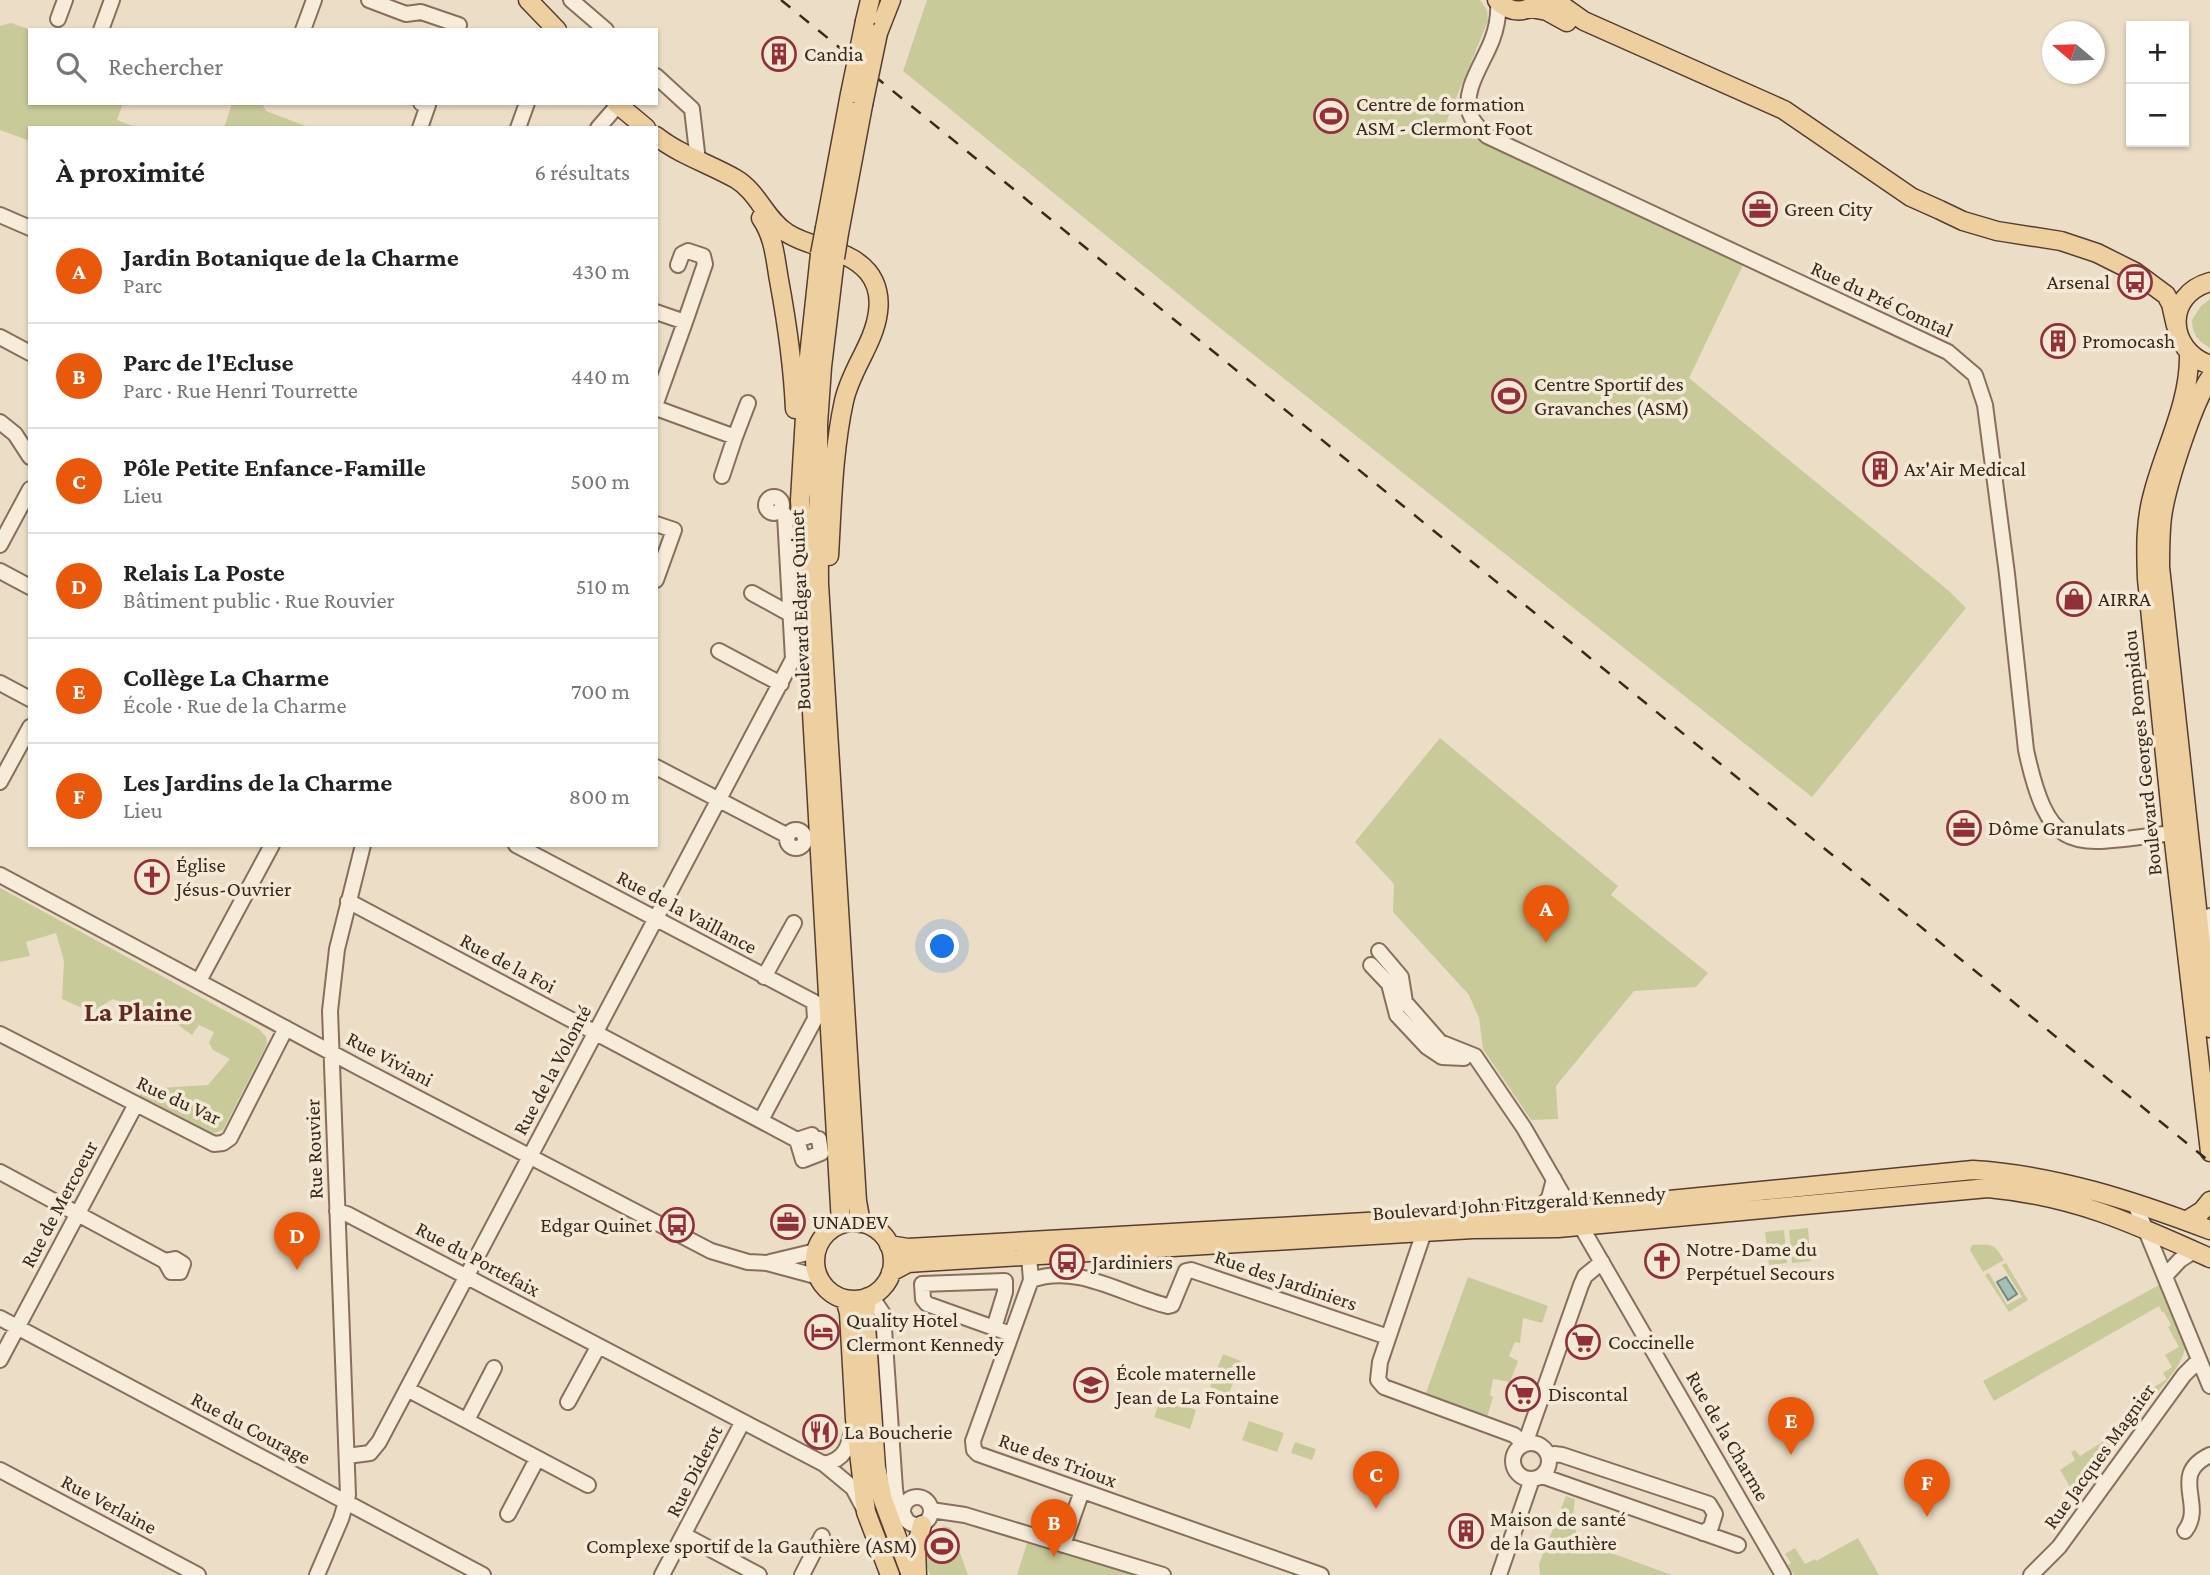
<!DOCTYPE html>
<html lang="fr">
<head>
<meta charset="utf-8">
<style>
  :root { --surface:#fff; --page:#f2f2f2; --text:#222; --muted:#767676; --line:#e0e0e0; --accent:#ea580c }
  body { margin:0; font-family:"Crimson Pro",serif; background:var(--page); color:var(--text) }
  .controls { position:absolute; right:21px; top:21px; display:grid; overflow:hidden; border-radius:0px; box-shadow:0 2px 5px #0004 }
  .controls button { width:63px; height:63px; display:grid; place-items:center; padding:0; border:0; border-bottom:2px solid var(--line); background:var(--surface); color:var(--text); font:35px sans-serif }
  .compass { position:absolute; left:2042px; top:21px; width:63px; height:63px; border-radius:50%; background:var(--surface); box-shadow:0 2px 5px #0004; rotate:289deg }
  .you { position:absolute; left:943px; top:947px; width:24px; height:24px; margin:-18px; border:5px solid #fff; border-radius:50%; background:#1a73e8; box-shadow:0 0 0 10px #1a73e833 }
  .badge { display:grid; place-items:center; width:46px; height:46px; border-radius:50%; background:var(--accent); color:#fff; font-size:23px; font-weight:700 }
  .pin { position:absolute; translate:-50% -58px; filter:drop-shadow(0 2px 4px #0008) }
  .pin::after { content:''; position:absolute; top:37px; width:24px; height:21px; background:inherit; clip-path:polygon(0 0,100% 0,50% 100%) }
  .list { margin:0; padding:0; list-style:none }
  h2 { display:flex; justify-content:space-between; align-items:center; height:91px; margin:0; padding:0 28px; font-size:30px }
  h2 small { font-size:23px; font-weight:400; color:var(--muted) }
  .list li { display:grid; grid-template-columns:46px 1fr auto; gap:21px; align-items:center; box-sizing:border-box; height:105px; padding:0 28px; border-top:2px solid var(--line) }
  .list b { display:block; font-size:26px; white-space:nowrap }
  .list p { margin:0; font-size:23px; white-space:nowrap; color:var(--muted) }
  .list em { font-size:23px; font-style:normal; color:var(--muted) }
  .icon { flex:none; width:38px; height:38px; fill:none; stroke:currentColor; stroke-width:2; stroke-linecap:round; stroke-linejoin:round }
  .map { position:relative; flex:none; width:2210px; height:1575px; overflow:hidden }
  .search { position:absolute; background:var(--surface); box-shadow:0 2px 5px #0004; left:28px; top:28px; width:630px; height:77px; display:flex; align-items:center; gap:18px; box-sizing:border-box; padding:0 24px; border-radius:0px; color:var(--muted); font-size:26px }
  .panel { position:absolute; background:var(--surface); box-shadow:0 2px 5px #0004; left:28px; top:126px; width:630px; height:721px; border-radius:0px }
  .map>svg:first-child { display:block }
</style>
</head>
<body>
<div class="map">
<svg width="2210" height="1575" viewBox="0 0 2210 1575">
  <rect width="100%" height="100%" fill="#ecdec6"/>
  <!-- green -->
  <path fill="#c8ca9a" d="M927 0H1480L1487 10 1488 21 1445 125 1744 263 1689 378 1949 591 1966 608 1812 797 1220 328 903 71Z
    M11 23 31 30 30 103H123L117 120 138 128H30V141L0 130V26Z
    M232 103H262L266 111 311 128H224Z
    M2210 299V348C2198 341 2192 334 2192 320L2201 306Z
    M1440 738 1618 886 1611 895 1708 973 1696 987 1634 991 1556 1086 1558 1119 1531 1120 1483 1049 1479 1018 1469 995 1393 912 1394 884 1355 842Z
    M0 888 259 1029 266 1037 267 1044 223 1130 215 1133H207L138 1099 143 1089 208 1085 230 1059 213 1050 209 1043 214 1032 199 1025 192 1035 174 1022 113 999 91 1012 62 999 64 961 56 933 26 942 30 956 0 962Z
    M1808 1228 1811 1261 1792 1263 1789 1230Z
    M1784 1230 1787 1263 1769 1265 1765 1232Z
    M1972 1245C1991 1244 1994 1243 2004 1260L1983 1272 1970 1250Z
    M2006 1263 2028 1300 2009 1312 1985 1275 1989 1273 2007 1305 2022 1297 2002 1265Z
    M1468 1277 1548 1306 1542 1323 1523 1318 1520 1343 1515 1342 1509 1356 1518 1361 1510 1382 1493 1379 1490 1395 1493 1397 1485 1424 1423 1401Z
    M2159 1285 2185 1348C2182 1366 2162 1386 2151 1400L2146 1392 2167 1379 2163 1373 2172 1367 2165 1355 2179 1347 2168 1327 2171 1325 2164 1312H2162L2159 1306 1994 1401 1983 1381Z
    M1223 1354 1241 1361 1229 1394 1210 1387Z
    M1161 1398 1196 1410 1190 1429 1154 1417Z
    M1249 1421 1284 1433 1277 1452 1242 1440Z
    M2136 1421 2078 1500 2060 1470 2075 1460 2071 1452 2075 1450 2080 1456Z
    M1295 1442 1316 1449 1312 1460 1291 1453Z
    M1566 1496 1575 1499 1573 1517 1578 1541 1672 1575H1540L1539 1564Z
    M944 1526 951 1528 968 1575H930C921 1551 923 1541 944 1526Z
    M1858 1538 1879 1575H1794L1788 1565 1791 1563 1785 1554 1795 1548 1805 1564 1815 1559 1816 1561Z
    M1028 1540 1144 1575H1017Z"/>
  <!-- water -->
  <path fill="#a7c0b7" stroke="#6e8e83" stroke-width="2" d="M2006 1277 2017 1294 2008 1300 1997 1282Z"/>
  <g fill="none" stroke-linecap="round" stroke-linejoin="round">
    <!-- minor casing -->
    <g stroke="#876f5c" stroke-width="18">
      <path id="minor" d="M369 0 406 14 421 12 459 25 457 30
        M571 0 606 30
        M1498 2C1499 15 1497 27 1492 40 1484 62 1462 90 1470 114 1473 123 1481 130 1487 136L1948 352 1975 375 1985 405 2007 574 2026 750C2050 861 2075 844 2173 833
        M58 19 65 0
        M101 30 112 0
        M303 30 314 0
        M656 76 692 109 698 161
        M420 128 428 105 421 103
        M518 128 527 103
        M598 128 618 105
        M0 215 30 228
        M678 265 682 254 688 251 703 256 705 264 685 322
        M656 312 685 322 656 403
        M0 337 30 353
        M656 408 735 437 722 476
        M0 422 15 434 30 457
        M735 437 748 403
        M766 505a8 8 0 1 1 16 0a8 8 0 1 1-16 0Z
        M656 524 674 530 656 580
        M0 545 30 489
        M0 571 30 587
        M752 593 790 614
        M719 651 781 684
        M0 683 30 699
        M656 767 788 836
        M0 782 30 727
        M787 839a9 9 0 1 1 18 0a9 9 0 1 1-18 0Z
        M516 845 814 1002 815 1019 761 1120
        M0 875 360 1068 711 1251 748 1262 767 1263 819 1277
        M348 901 797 1140
        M2209 943 2207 926 2210 916
        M1379 951 1401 977 1405 1002 1440 1042 1475 1056 1524 1128 1783 1575
        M1371 965 1389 984 1397 1015 1427 1047 1442 1057 1464 1058
        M764 977 794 923
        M199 981 272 845
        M0 1034 214 1144 223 1143 230 1138 286 1028
        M812 1135 797 1140 803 1160 821 1153 819 1139
        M0 1172 165 1261 171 1272H180L183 1264 175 1259 165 1261
        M2135 1204 2210 1386
        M337 1211 347 1214 824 1464 853 1488 863 1507
        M1535 1212 1549 1198 1554 1179
        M1424 1232 1380 1362 1378 1380 1384 1387 1514 1435 1525 1444 1581 1285 1585 1276 1602 1262
        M1029 1256 1031 1280 973 1441 974 1450 978 1454 1321 1575
        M770 1262 816 1251
        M2166 1275 2180 1260 2194 1251
        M1031 1280C1078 1263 1122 1295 1168 1306L1172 1305 1186 1271 1191 1270 1388 1337
        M871 1296 883 1314 895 1489 898 1509 905 1517
        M0 1318 483 1575
        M994 1328 1005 1292V1281L922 1284 923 1299 927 1304 1011 1334
        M0 1360 136 1104
        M407 1389 588 1485
        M568 1402 598 1347
        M467 1420 494 1368
        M1513 1461a18 18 0 1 1 36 0a18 18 0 1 1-36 0Z
        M347 1456 370 1453 379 1442 793 659 785 515 781 510
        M1549 1456 1554 1454 1562 1455 1709 1504 1715 1514 1711 1527 1703 1533
        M824 1464C845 1460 849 1446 853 1427
        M0 1470 198 1575
        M1542 1476 1738 1545
        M903 1511a14 14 0 1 1 28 0a14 14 0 1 1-28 0Z
        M931 1510 965 1515 1163 1575
        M508 1514 537 1459
        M2185 1531C2206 1504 2168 1475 2210 1455
        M684 1535 759 1575
        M1063 1545 1082 1491
        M317 1575 341 1519 348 1495 330 1011 337 949 363 845
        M662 1575 742 1423
        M802 1575 822 1536
        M1499 1575 1532 1479
        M2031 1575 2059 1547 2184 1375 2199 1360"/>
    </g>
    <!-- major casing -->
    <g stroke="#553e30" stroke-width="21">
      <path id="major" d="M528 0 557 30
        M1497 0C1510 14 1527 14 1540 0
        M1554 0 1584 21 1784 110 1911 197 1940 210 1963 221 1997 231 2061 241 2097 253 2135 272 2166 295 2171 304 2176 326
        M1531 8 1547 11 1567 22
        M865 21 870 0
        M878 33 891 0
        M616 103 646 128
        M656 136C680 155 710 164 736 179 758 192 766 220 787 233 813 250 847 247 868 272 877 283 880 298 878 312 874 344 851 369 844 401 833 451 832 505 829 556
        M761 218C774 237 775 257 779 280 787 323 793 365 795 409
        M825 228 850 94
        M839 233 863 105
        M820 254 808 366 800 500 841 1224
        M835 258 822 367 818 424 819 584 857 1201 861 1223
        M2210 282C2164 295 2167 350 2210 365
        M2189 354C2190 403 2165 447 2153 494 2145 522 2146 550 2147 579L2173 833 2210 1152
        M2210 378C2193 402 2166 487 2162 517 2160 534 2160 551 2160 567L2210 1028
        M2186 1221 2202 1211 2210 1201
        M815 1261a39 39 0 1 1 78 0a39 39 0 1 1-78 0Z
        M889 1245 908 1248 1558 1211 1973 1170C2055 1175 2134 1201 2210 1230
        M891 1272 908 1263 922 1262 1473 1229 1558 1228 1988 1188C2074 1196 2133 1223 2210 1258
        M868 1297 865 1312 876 1467 883 1500 911 1575
        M845 1299 849 1313 855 1419 866 1512 890 1575
        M917 1575 916 1547 922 1525"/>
    </g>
    <!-- minor -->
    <use href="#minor" stroke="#f7ecd9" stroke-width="14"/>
    <!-- major -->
    <use href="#major" stroke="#edcfa0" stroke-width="18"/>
    <!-- rail -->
    <path stroke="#38291f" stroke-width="2.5" stroke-dasharray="12 12" stroke-linecap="butt" d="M781 0 2210 1162"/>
    <!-- major-bridge casing -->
    <g stroke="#553e30" stroke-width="21" stroke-linecap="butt">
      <path id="major-bridge" d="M850 94 865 21
        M863 105 878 33
        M820 254 825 228
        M835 258 839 233"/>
    </g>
    <!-- major-bridge -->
    <use href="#major-bridge" stroke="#edcfa0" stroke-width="18"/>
  </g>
  <!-- icons -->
  <defs>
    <g id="building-ring" transform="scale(1.75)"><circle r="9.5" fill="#f4e9d5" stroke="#932f38" stroke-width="1.5"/><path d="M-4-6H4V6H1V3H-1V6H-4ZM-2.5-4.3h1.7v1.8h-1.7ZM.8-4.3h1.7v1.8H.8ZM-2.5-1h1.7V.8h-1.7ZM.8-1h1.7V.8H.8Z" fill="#932f38"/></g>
    <g id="stadium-ring" transform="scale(1.75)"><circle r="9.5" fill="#f4e9d5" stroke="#932f38" stroke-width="1.5"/><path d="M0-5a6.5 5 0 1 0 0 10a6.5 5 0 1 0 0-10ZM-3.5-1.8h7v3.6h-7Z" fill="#932f38"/></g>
    <g id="office-ring" transform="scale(1.75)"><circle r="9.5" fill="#f4e9d5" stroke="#932f38" stroke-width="1.5"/><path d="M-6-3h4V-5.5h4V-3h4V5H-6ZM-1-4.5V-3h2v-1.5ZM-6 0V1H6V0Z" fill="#932f38"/></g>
    <g id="bus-ring" transform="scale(1.75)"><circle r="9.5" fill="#f4e9d5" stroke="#932f38" stroke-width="1.5"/><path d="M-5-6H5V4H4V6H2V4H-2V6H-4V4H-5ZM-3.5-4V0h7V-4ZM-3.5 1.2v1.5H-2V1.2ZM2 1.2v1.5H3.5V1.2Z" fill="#932f38"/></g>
    <g id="shop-ring" transform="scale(1.75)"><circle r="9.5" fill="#f4e9d5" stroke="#932f38" stroke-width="1.5"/><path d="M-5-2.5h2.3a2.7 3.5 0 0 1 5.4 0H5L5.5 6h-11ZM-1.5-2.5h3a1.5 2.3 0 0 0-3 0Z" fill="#932f38"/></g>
    <g id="church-ring" transform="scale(1.75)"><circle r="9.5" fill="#f4e9d5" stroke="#932f38" stroke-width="1.5"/><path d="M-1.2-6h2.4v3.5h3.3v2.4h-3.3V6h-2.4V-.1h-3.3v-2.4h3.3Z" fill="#932f38"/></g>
    <g id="hotel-ring" transform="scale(1.75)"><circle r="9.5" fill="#f4e9d5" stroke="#932f38" stroke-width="1.5"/><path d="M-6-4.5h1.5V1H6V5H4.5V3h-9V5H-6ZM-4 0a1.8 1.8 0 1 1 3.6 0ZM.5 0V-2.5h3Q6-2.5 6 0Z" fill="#932f38"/></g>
    <g id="supermarket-ring" transform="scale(1.75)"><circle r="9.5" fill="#f4e9d5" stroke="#932f38" stroke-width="1.5"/><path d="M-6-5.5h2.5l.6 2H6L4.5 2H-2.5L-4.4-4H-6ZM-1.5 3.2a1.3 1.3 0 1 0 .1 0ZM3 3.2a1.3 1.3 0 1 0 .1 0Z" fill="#932f38"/></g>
    <g id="school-ring" transform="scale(1.75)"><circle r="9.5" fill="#f4e9d5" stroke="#932f38" stroke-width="1.5"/><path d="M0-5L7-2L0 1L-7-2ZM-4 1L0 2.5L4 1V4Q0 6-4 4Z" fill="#932f38"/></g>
    <g id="restaurant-ring" transform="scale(1.75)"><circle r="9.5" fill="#f4e9d5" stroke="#932f38" stroke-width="1.5"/><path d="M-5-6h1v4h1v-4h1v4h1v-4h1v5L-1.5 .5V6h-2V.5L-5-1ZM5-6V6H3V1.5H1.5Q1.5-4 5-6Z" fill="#932f38"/></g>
  </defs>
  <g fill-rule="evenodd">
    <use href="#building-ring" x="779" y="54"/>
    <use href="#stadium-ring" x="1331" y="116"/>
    <use href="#office-ring" x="1760" y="209"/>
    <use href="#bus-ring" x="2135" y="282"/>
    <use href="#building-ring" x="2058" y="341"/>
    <use href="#stadium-ring" x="1509" y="396"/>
    <use href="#building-ring" x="1880" y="469"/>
    <use href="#shop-ring" x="2074" y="599"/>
    <use href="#office-ring" x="1964" y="828"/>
    <use href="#church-ring" x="152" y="877"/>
    <use href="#office-ring" x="788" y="1222"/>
    <use href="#bus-ring" x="677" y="1225"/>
    <use href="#church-ring" x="1662" y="1261"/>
    <use href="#bus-ring" x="1067" y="1262"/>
    <use href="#hotel-ring" x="822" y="1332"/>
    <use href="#supermarket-ring" x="1583" y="1342"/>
    <use href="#school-ring" x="1091" y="1385"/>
    <use href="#supermarket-ring" x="1523" y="1394"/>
    <use href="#restaurant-ring" x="820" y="1432"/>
    <use href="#building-ring" x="1466" y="1531"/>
    <use href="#stadium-ring" x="942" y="1546"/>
  </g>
  <g text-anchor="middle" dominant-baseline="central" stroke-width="7" stroke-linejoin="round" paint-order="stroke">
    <!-- poi labels -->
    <g font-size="21" fill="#38291f" stroke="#f4e9d5" text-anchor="start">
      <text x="804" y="54">Candia</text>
      <text x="1356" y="104">Centre de formation<tspan x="1356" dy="24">ASM - Clermont Foot</tspan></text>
      <text x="1784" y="209">Green City</text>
      <text x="2110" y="282" text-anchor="end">Arsenal</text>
      <text x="2082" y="341">Promocash</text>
      <text x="1534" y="384">Centre Sportif des<tspan x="1534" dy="24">Gravanches (ASM)</tspan></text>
      <text x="1904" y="469">Ax'Air Medical</text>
      <text x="2098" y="599">AIRRA</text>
      <text x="1988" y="828">Dôme Granulats</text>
      <text x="176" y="865">Église<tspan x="176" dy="24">Jésus-Ouvrier</tspan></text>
      <text x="812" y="1222">UNADEV</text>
      <text x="652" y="1225" text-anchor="end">Edgar Quinet</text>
      <text x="1686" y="1249">Notre-Dame du<tspan x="1686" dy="24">Perpétuel Secours</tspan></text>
      <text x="1092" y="1262">Jardiniers</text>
      <text x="846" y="1320">Quality Hotel<tspan x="846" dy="24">Clermont Kennedy</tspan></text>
      <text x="1608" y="1342">Coccinelle</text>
      <text x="1116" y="1373">École maternelle<tspan x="1116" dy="24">Jean de La Fontaine</tspan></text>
      <text x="1548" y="1394">Discontal</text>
      <text x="844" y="1432">La Boucherie</text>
      <text x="1490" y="1519">Maison de santé<tspan x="1490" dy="24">de la Gauthière</tspan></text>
      <text x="918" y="1546" text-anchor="end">Complexe sportif de la Gauthière (ASM)</text>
    </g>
    <!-- street labels -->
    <g font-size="21" fill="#38291f" stroke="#f4e9d5">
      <text transform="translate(1882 299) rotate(25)">Rue du Pré Comtal</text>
      <text transform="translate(800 610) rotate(-92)">Boulevard Edgar Quinet</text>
      <text transform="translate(2142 753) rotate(-96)">Boulevard Georges Pompidou</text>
      <text transform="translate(687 912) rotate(28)">Rue de la Vaillance</text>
      <text transform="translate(508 963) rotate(28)">Rue de la Foi</text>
      <text transform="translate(390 1059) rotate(28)">Rue Viviani</text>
      <text transform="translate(552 1070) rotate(-62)">Rue de la Volonté</text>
      <text transform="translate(179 1100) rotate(25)">Rue du Var</text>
      <text transform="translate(314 1149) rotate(-92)">Rue Rouvier</text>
      <text transform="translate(1519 1203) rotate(-4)">Boulevard John Fitzgerald Kennedy</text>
      <text transform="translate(59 1204) rotate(-62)">Rue de Mercoeur</text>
      <text transform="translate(478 1259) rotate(28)">Rue du Portefaix</text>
      <text transform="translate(1286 1280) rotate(19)">Rue des Jardiniers</text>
      <text transform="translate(251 1428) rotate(28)">Rue du Courage</text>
      <text transform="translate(1728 1436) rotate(60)">Rue de la Charme</text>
      <text transform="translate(2099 1456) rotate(-54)">Rue Jacques Magnier</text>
      <text transform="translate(1058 1460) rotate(20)">Rue des Trioux</text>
      <text transform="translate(694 1471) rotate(-63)">Rue Diderot</text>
      <text transform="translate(109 1504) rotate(28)">Rue Verlaine</text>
    </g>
    <!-- district labels -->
    <g font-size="28" font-weight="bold" fill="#622921" stroke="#f4e9d5">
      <text x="138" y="1011">La Plaine</text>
    </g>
  </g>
</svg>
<div class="controls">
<button>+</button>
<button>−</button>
</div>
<svg class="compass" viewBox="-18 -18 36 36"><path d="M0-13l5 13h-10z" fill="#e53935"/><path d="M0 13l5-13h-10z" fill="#767676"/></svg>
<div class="you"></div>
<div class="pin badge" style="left:1546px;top:943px">A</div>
<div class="pin badge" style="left:1054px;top:1557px">B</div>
<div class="pin badge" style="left:1376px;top:1509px">C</div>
<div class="pin badge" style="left:297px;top:1270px">D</div>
<div class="pin badge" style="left:1791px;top:1455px">E</div>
<div class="pin badge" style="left:1927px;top:1517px">F</div>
<div class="search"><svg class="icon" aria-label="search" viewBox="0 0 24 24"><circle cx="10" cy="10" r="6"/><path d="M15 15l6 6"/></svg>Rechercher</div>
<section class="panel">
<h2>À proximité<small>6 résultats</small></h2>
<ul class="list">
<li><span class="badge">A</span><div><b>Jardin Botanique de la Charme</b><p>Parc</p></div><em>430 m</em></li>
<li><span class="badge">B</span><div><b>Parc de l'Ecluse</b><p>Parc · Rue Henri Tourrette</p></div><em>440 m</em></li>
<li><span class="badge">C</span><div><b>Pôle Petite Enfance-Famille</b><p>Lieu</p></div><em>500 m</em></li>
<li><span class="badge">D</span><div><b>Relais La Poste</b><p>Bâtiment public · Rue Rouvier</p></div><em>510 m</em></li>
<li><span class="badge">E</span><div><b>Collège La Charme</b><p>École · Rue de la Charme</p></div><em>700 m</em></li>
<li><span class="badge">F</span><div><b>Les Jardins de la Charme</b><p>Lieu</p></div><em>800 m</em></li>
</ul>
</section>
</div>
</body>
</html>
